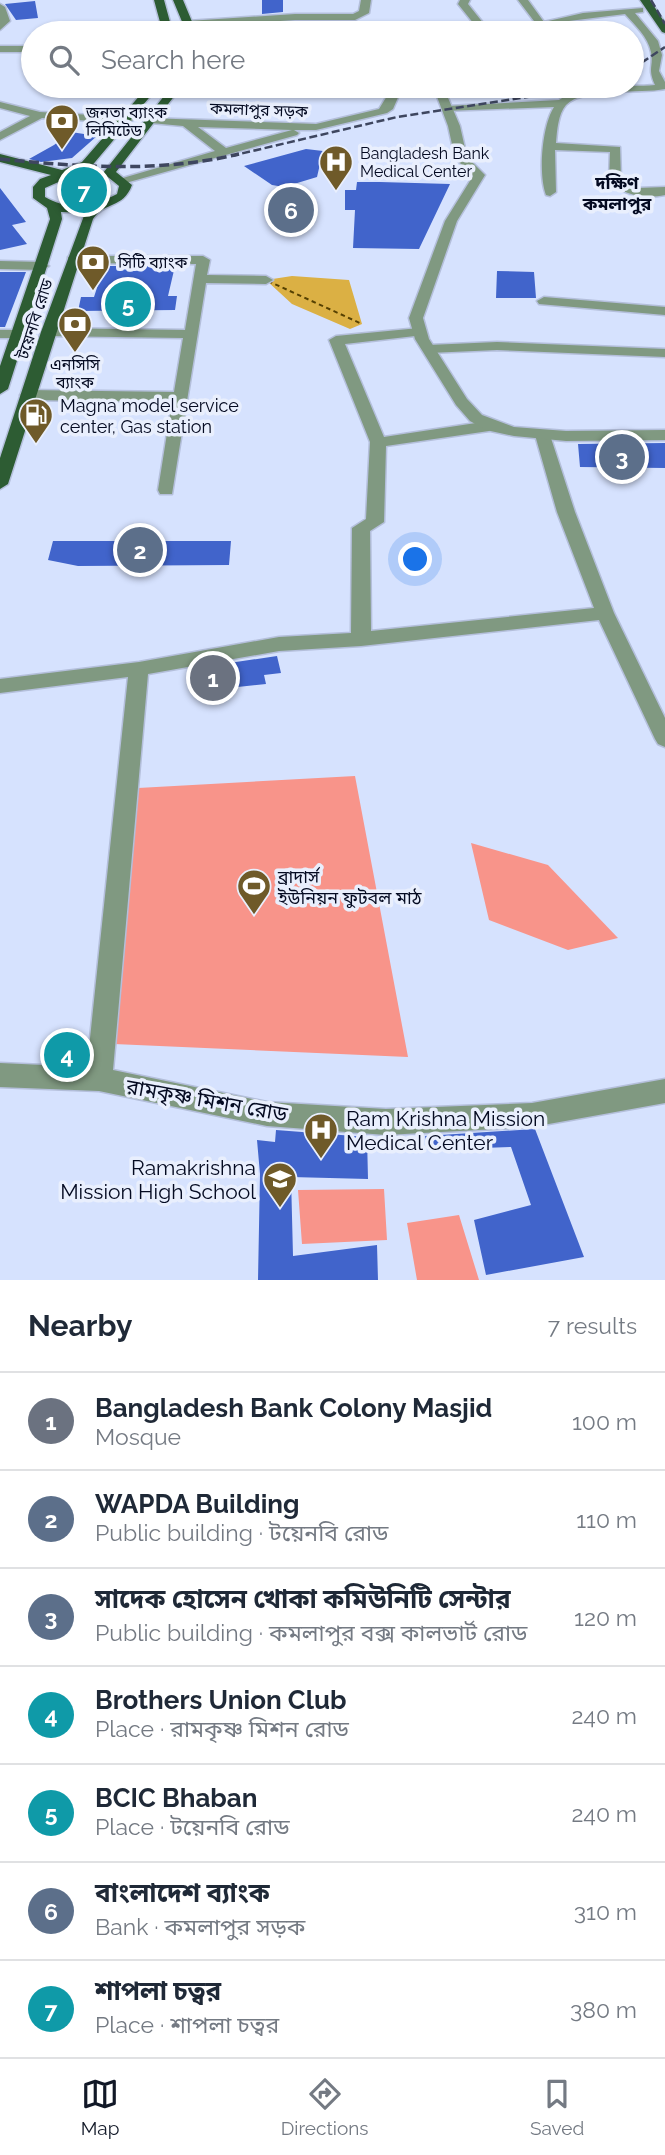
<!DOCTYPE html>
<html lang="en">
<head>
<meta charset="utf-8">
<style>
  :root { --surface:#fff; --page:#f2f2f3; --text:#1f2937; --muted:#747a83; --line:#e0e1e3; --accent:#111827 }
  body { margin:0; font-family:Raleway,"Noto Sans Bengali",sans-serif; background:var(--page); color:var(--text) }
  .you { position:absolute; left:416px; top:560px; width:24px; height:24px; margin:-18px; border:5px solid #fff; border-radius:50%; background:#1a73e8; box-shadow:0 0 0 10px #1a73e833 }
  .badge { display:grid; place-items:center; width:46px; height:46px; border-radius:50%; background:var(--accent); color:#fff; font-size:23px; font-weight:700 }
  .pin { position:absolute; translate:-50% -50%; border:4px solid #fff; box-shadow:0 2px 7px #0006 }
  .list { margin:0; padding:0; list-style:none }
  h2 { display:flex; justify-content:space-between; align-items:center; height:91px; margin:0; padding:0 28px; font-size:30px }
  h2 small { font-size:23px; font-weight:400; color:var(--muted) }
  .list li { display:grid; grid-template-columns:46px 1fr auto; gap:21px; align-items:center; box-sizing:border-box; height:98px; padding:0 28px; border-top:2px solid var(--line) }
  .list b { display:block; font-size:26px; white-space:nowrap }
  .list p { margin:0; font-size:23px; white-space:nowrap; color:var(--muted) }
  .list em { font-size:23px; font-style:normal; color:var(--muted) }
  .icon { flex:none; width:38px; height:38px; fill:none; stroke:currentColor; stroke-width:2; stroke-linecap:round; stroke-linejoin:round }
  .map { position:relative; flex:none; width:665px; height:1280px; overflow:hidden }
  .search { position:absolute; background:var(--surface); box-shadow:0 2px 5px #0004; left:21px; right:21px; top:21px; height:77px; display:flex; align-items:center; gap:18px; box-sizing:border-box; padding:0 24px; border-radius:38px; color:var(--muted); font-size:26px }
  .sheet { height:777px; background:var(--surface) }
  nav { display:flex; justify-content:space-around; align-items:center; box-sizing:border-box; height:98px; border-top:2px solid var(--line); background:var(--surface); font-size:19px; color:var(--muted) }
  nav a { display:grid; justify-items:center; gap:4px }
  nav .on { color:var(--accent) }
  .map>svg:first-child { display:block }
</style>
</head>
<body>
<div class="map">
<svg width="665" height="1280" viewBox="0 0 665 1280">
  <rect width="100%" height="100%" fill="#d6e2fe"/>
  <!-- green -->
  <path fill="#f8948a" d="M355 776 408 1057 114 1044 138 788Z
    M471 843 548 865 618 938 568 950 489 920Z
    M384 1189 387 1240 302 1244 298 1190Z
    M459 1215 479 1280H417L407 1223Z"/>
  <!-- water -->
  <path fill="#dbb044" d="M86 179 106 183 109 190C97 203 74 204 60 195V188L70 182Z
    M292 276 349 280 362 324 350 329 292 304 266 280Z"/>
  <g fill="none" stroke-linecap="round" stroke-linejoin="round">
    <!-- ferry -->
    <path stroke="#564102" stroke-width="2" stroke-dasharray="4.5 3.5" stroke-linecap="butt" d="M268 281 362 324"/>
  </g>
  <!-- building -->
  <path fill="#4164cb" d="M262 0H283V12L262 14Z
    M35 1 38 18 16 20 5 4Z
    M71 132 97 136 72 158 41 162 29 159 54 145Z
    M306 149 323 151 317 177 284 187 272 185 244 166Z
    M357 182H380L450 184 419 249 353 248 355 210H345V190H356Z
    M0 188 26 222 12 225 27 244 0 250Z
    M104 266H175L168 296H177L175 310 78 311 81 297H94Z
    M497 271 534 272 536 298H496Z
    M0 272H26L5 327H0Z
    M665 443V468L580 467 578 444Z
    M53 541H231L229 565 78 566 48 560Z
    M277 656 281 673 264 675 266 684 201 691 196 668Z
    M47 1042H87L85 1064 44 1062Z
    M535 1129 584 1257 486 1275 474 1220 531 1205 511 1147 428 1150 425 1136Z
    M276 1130 367 1137 368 1179 291 1177 293 1256 377 1245 378 1280H258L260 1174 257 1140 275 1142Z"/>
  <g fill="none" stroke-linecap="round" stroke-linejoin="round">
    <!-- minor casing -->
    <g stroke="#b4bfdb" stroke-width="3">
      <path id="minor" d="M361 0H371L369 13 355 20H295L188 27 183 24 188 21 295 14H353L359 11Z
        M460 0H470L468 4 484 24 487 33H477L474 24 458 4Z
        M518 0H528L544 22 583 13 643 8V12L635 13 658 41 662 55 659 71 665 82V89C641 94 583 87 566 105 558 114 557 131 556 143L620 147 621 179 638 188 665 187V195C645 199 623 196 609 180L610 152 555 150 556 192 550 196 546 195C538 174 542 126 554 107L444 111 442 109 448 106 559 100C586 81 625 88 655 85 647 67 654 67 651 52 648 37 635 25 625 14L569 21 536 33H524L537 25Z
        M0 4 5 7 10 21 0 30Z
        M393 86H403L393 109 387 113 316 130H294L299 133 297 135 122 184 116 180 215 151 183 126 151 123 145 120 147 118 316 124 379 109ZM198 127 292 130 226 148Z
        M0 102 40 112 127 117 133 120 127 123 42 118 0 140V132L30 116 0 108Z
        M73 256H203L210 260 207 275 266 276 273 280 266 284 206 283 172 494H160L158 490 172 402 28 400 20 395 28 390 174 392 183 338 48 336 41 332 48 328 185 330 196 264 68 263V257Z
        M544 297 665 307V315L539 304 537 301Z
        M419 328 426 332 424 335 345 344 384 437 489 421 497 426 489 431 386 446 384 522 370 531 371 631 594 608 557 512 535 435 543 430 549 432 575 512 614 613 665 718V747L658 744 655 739 599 620 361 646 279 651 148 674 113 1070 267 1102 386 1109 532 1103 665 1079V1103L532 1127 386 1135 267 1126 99 1091 0 1087V1063L87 1067 128 677 0 693V679L139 662 279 637 351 633 352 528 366 519 370 442 329 340 336 336Z
        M0 330H18L25 334 18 338H0Z
        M497 342 665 349V357L497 350 429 353 422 349 429 345Z"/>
    </g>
    <!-- tertiary casing -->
    <g stroke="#b4bfdb" stroke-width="3">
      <path id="tertiary" d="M0 46H33V52H0Z
        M433 86H443L460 126 467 157 485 175 457 221 423 318 429 339 467 399 482 415 514 427 566 431 665 430V440L566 441 514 436 486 430 470 421 456 405 415 339 409 318 445 221 473 176 455 158 448 126Z
        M0 261 42 262 49 266 42 270 0 269Z"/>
    </g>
    <!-- primary casing -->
    <g stroke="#b4bfdb" stroke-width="3">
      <path id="primary" d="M154 0H164L173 33H163Z
        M173 0H183L193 24V33H183V24Z
        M640 0H650L665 23V33L662 32Z
        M148 86H159L90 168 45 188V197C68 211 94 206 117 194L119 186 103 173 172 86H182L116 172 132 185C123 209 105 201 93 219L8 484 0 489V458L41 332 85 213 61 212 62 219 8 389 0 394V366L50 219 47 208 33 198V187L40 179 51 175 0 162V154L62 170 82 162Z"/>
    </g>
    <!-- minor -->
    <use href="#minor" fill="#809981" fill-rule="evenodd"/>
    <!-- tertiary -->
    <use href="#tertiary" fill="#809981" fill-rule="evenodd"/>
    <!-- primary -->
    <use href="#primary" fill="#2d5c33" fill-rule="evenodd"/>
    <!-- rail-far1 -->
    <path stroke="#3e465f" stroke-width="2.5" stroke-dasharray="8 3.5" stroke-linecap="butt" d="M651 0 665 24
      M632 69 665 47
      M231 156 397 117 598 86"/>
    <!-- rail -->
    <path stroke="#3e465f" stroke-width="3.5" stroke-dasharray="10 4.5" stroke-linecap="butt" d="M0 159C81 167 159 173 239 154"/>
  </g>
  <!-- icons -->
  <defs>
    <g id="bank-pin" transform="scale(1.75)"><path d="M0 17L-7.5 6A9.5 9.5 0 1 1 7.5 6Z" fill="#6f5a29" stroke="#e9effd"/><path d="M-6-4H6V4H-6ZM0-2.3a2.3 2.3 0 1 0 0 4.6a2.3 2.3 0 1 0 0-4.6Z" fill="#fff"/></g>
    <g id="hospital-pin" transform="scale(1.75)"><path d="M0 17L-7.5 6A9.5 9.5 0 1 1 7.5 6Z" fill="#6f5a29" stroke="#e9effd"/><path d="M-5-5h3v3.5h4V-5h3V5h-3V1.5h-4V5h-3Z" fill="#fff"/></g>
    <g id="fuel-pin" transform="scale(1.75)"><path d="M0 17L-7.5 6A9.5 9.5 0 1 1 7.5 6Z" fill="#6f5a29" stroke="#e9effd"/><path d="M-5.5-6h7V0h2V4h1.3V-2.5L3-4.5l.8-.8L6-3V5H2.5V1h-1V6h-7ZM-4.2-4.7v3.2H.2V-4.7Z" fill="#fff"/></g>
    <g id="stadium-pin" transform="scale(1.75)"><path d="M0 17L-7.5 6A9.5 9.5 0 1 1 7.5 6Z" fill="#6f5a29" stroke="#e9effd"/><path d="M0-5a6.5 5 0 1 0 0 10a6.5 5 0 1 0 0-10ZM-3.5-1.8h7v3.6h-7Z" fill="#fff"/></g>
    <g id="school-pin" transform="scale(1.75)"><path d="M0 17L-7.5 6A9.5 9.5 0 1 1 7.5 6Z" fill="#6f5a29" stroke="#e9effd"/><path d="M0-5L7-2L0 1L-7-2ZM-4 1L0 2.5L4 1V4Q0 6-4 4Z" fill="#fff"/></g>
  </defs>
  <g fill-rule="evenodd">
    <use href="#bank-pin" x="62" y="121"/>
    <use href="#hospital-pin" x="336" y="162"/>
    <use href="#bank-pin" x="93" y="262"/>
    <use href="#bank-pin" x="75" y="324"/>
    <use href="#fuel-pin" x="36" y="415"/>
    <use href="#stadium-pin" x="254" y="886"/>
    <use href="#hospital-pin" x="321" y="1130"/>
    <use href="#school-pin" x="280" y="1179"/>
  </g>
  <g text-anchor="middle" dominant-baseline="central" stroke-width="7" stroke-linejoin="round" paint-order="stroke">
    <!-- far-street labels -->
    <g font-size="16" fill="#040a21" stroke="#e9effd">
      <text transform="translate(259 110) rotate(2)">কমলাপুর সড়ক</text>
      <text transform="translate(35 319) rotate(-72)">টয়েনবি রোড</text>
    </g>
    <!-- far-poi labels -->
    <g font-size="16" fill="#040a21" stroke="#e9effd" text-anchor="start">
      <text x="86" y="112">জনতা ব্যাংক<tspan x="86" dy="18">লিমিটেড</tspan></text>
      <text x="360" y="153">Bangladesh Bank<tspan x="360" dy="18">Medical Center</tspan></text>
      <text x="118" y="262">সিটি ব্যাংক</text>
      <text x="75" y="364" text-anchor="middle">এনসিসি<tspan x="75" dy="18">ব্যাংক</tspan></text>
    </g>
    <!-- far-quarter labels -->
    <g font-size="18" font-weight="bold" fill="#040a21" stroke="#e9effd">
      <text x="617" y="182">দক্ষিণ<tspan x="617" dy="21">কমলাপুর</tspan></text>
    </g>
    <!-- poi labels -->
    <g font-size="18" fill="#040a21" stroke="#e9effd" text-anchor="start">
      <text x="60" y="405">Magna model service<tspan x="60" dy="21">center, Gas station</tspan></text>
      <text x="278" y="876">ব্রাদার্স<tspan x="278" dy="21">ইউনিয়ন ফুটবল মাঠ</tspan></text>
    </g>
    <!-- near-street labels -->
    <g font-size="21" fill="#040a21" stroke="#e9effd">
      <text transform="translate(207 1100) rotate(10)">রামকৃষ্ণ মিশন রোড</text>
    </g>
    <!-- near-poi labels -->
    <g font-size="21" fill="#040a21" stroke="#e9effd" text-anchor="start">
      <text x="346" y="1118">Ram Krishna Mission<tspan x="346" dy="24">Medical Center</tspan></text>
      <text x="256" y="1167" text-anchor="end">Ramakrishna<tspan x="256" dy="24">Mission High School</tspan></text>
    </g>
  </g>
</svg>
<div class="you"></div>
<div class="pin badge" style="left:213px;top:678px;background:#6b7280">1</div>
<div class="pin badge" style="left:140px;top:550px;background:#5c6f8a">2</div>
<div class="pin badge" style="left:622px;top:457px;background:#5c6f8a">3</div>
<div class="pin badge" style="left:67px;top:1055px;background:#0f9aa8">4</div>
<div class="pin badge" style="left:128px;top:304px;background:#0f9aa8">5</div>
<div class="pin badge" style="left:291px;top:210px;background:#5c6f8a">6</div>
<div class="pin badge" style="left:84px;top:190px;background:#0f9aa8">7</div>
<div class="search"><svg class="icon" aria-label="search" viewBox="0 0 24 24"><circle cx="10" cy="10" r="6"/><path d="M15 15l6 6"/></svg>Search here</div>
</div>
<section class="sheet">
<h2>Nearby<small>7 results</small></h2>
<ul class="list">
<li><span class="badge" style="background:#6b7280">1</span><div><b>Bangladesh Bank Colony Masjid</b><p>Mosque</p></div><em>100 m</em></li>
<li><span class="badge" style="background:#5c6f8a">2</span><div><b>WAPDA Building</b><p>Public building · টয়েনবি রোড</p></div><em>110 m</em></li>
<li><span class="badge" style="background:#5c6f8a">3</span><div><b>সাদেক হোসেন খোকা কমিউনিটি সেন্টার</b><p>Public building · কমলাপুর বক্স কালভার্ট রোড</p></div><em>120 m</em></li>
<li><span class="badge" style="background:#0f9aa8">4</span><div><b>Brothers Union Club</b><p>Place · রামকৃষ্ণ মিশন রোড</p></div><em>240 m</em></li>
<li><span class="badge" style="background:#0f9aa8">5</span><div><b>BCIC Bhaban</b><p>Place · টয়েনবি রোড</p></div><em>240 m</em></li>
<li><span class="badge" style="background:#5c6f8a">6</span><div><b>বাংলাদেশ ব্যাংক</b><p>Bank · কমলাপুর সড়ক</p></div><em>310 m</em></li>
<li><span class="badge" style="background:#0f9aa8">7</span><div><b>শাপলা চত্বর</b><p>Place · শাপলা চত্বর</p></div><em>380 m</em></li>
</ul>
</section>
<nav>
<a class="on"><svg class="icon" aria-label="map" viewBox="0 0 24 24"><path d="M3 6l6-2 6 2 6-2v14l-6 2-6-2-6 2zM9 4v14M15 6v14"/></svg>Map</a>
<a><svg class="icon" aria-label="directions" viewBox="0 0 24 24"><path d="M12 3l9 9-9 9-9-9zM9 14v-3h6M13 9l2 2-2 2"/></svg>Directions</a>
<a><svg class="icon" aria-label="saved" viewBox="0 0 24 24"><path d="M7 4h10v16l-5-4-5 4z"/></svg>Saved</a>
</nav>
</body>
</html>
